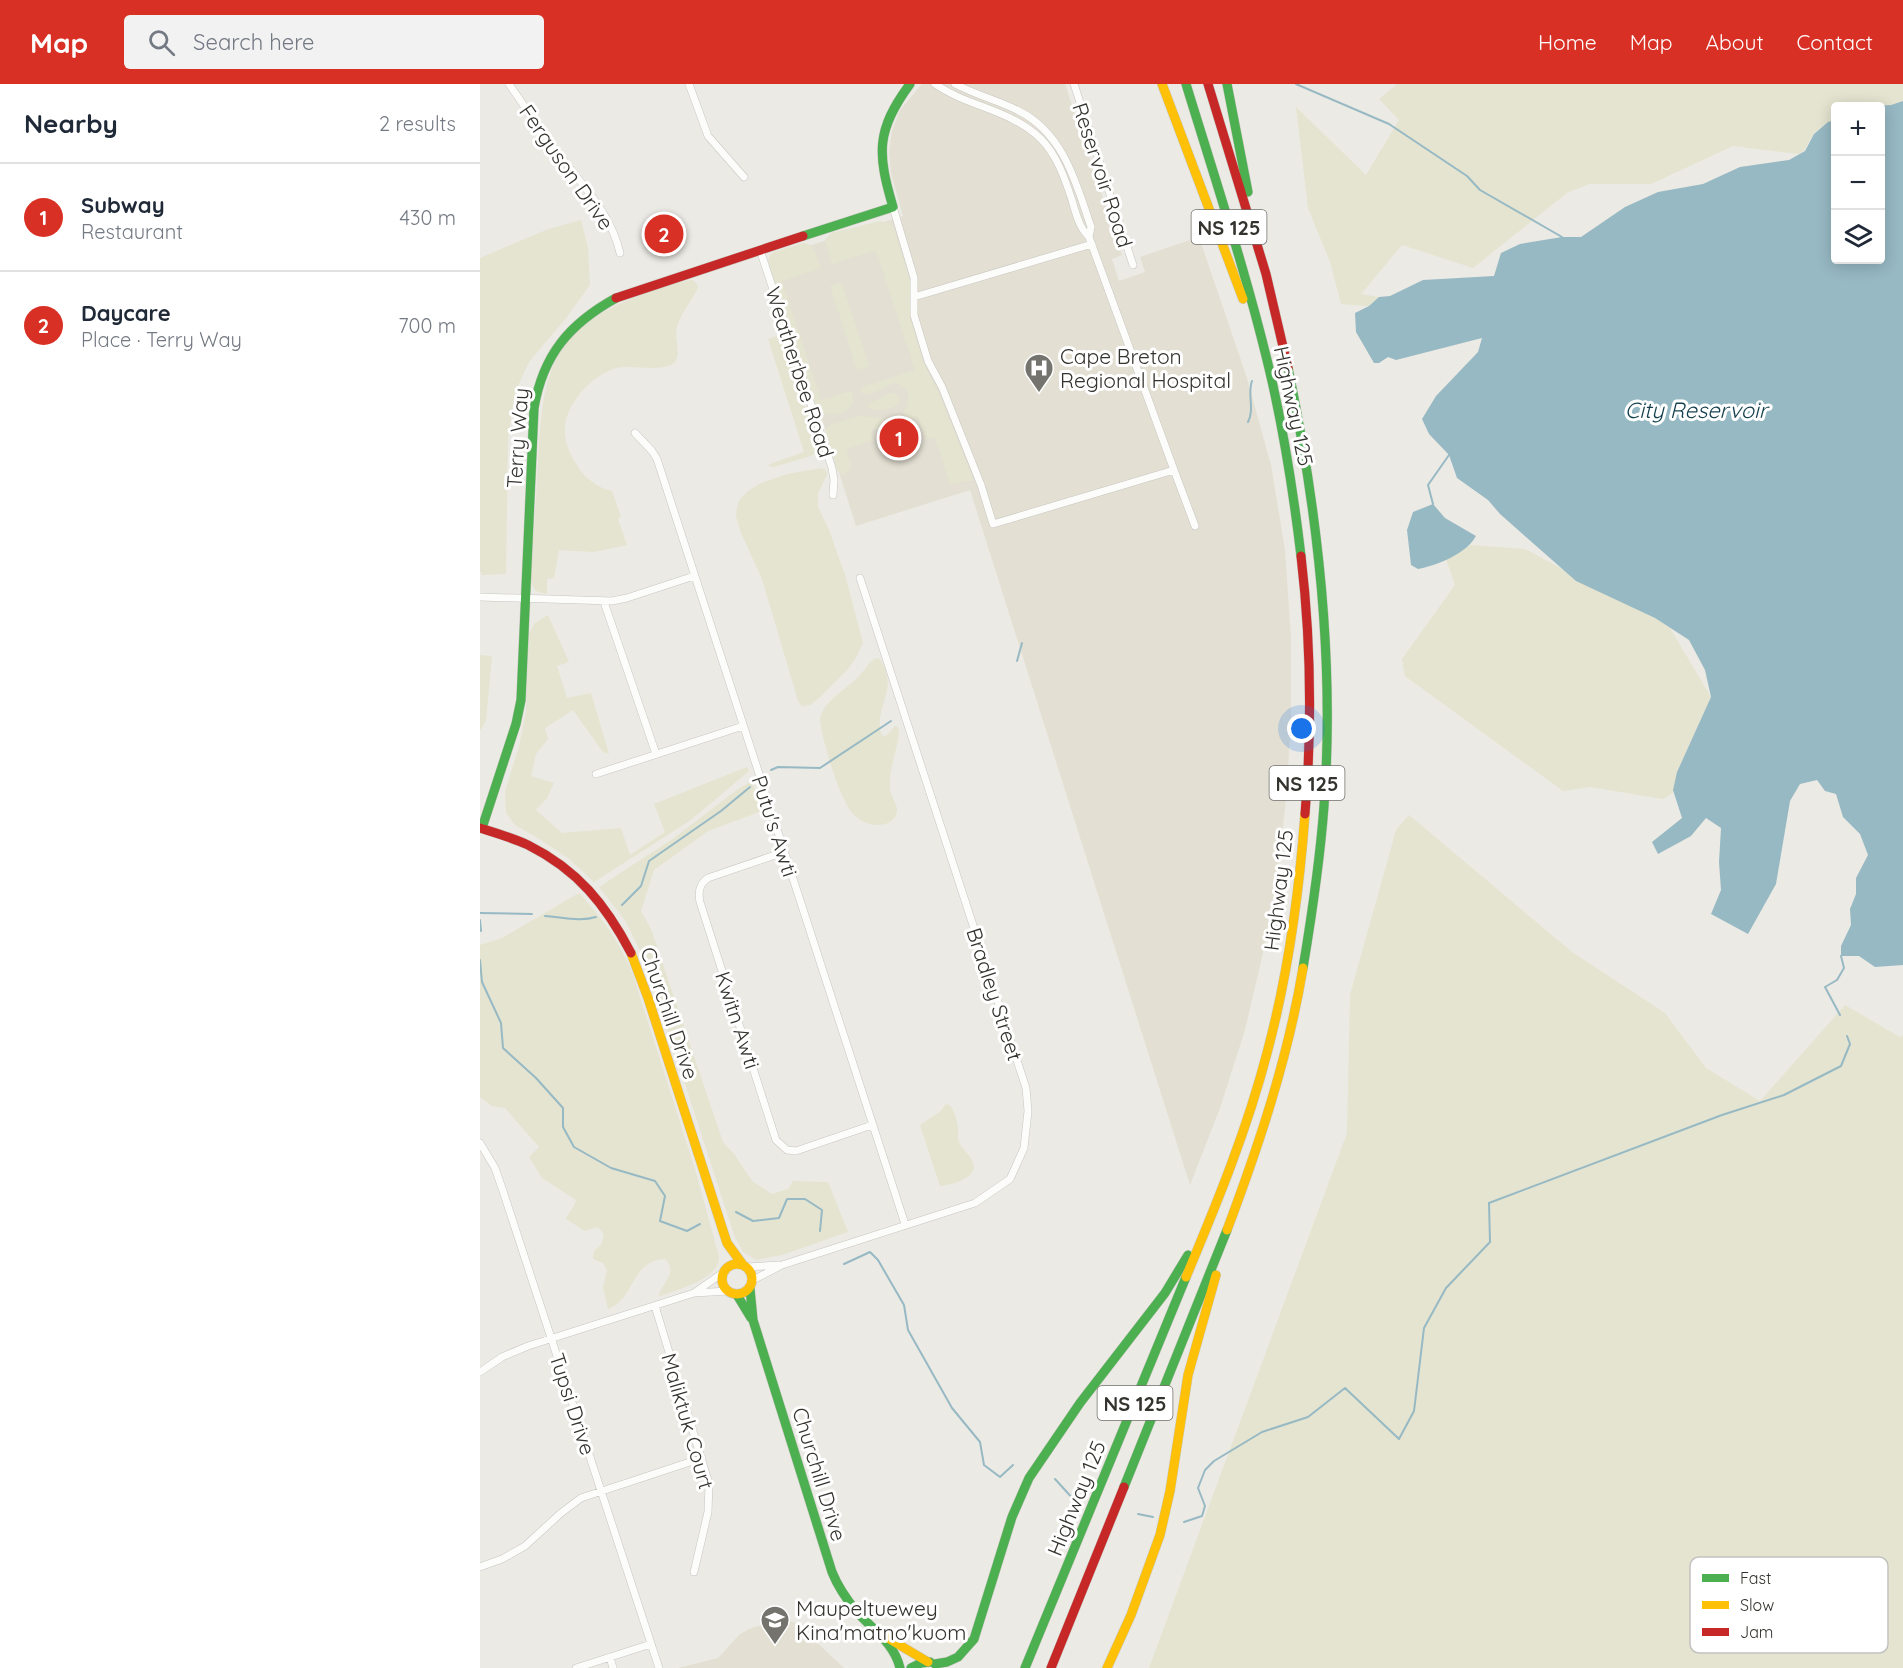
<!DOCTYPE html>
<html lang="en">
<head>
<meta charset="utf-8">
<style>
  :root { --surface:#fff; --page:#f2f2f3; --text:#1f2937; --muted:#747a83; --line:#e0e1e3; --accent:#d93025 }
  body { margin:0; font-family:Quicksand,sans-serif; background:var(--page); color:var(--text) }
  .controls { position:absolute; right:18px; top:18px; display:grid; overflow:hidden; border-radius:6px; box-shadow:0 3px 15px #0003 }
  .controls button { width:54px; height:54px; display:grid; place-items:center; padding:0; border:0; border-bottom:2px solid var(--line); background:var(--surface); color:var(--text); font:30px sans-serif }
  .you { position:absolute; left:822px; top:645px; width:21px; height:21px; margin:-15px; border:4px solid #fff; border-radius:50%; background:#1a73e8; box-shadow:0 0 0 9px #1a73e833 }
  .badge { display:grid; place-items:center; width:39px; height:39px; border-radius:50%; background:var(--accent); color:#fff; font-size:20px; font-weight:700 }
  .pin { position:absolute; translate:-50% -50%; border:3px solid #fff; box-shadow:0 2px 6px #0006 }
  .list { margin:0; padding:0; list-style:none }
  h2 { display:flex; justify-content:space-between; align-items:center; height:78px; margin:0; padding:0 24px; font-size:26px }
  h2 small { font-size:20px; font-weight:400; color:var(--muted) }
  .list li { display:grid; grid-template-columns:39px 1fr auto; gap:18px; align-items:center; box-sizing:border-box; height:108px; padding:0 24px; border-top:2px solid var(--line) }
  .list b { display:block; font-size:22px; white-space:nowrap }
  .list p { margin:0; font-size:20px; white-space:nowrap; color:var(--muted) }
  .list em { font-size:20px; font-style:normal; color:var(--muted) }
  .icon { flex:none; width:33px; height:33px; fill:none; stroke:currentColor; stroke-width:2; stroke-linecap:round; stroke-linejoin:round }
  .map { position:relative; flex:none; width:1423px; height:1584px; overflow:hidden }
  header { display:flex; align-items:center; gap:36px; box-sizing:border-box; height:84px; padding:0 30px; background:var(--accent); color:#fff }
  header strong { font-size:28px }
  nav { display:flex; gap:33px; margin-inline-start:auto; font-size:21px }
  .search { width:420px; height:54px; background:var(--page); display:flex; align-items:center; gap:15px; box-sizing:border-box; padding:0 21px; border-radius:6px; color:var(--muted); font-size:22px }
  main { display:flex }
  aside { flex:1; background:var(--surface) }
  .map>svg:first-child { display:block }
</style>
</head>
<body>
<header>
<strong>Map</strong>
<div class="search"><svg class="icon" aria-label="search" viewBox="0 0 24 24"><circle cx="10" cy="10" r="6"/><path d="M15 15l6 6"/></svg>Search here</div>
<nav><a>Home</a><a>Map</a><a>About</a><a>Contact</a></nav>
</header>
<main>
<aside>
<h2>Nearby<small>2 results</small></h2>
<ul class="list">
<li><span class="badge">1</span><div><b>Subway</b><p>Restaurant</p></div><em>430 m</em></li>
<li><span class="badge">2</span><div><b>Daycare</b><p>Place · Terry Way</p></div><em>700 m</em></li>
</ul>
</aside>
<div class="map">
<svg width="1423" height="1584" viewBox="0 0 1423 1584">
  <rect width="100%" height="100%" fill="#eceae4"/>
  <!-- built -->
  <path fill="#e3dfd2" d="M442 0H585L642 171 632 175 639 197 665 188 660 173 719 153 766 291 791 381 805 466 811 554V636L806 716 797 793 783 869 765 946 740 1024 710 1101 490 406 376 442 291 174 423 132 411 89 409 68 412 47 420 26Z
    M301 1535 316 1539 364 1584H198L238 1574 259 1551 269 1545Z"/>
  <!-- green -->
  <path fill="#e4e4d0" d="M917 0H1423V17L1411 21 1356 22 1355 36C1348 38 1339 44 1334 50 1328 57 1328 65 1319 70L1253 62 1171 100H1109L1087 109 993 184 922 161 881 210 899 213 889 222 861 220 850 178 828 124 816 23 886 91 919 36 899 15Z
    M101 136 108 164 110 201 86 234 49 278 35 308 28 355 26 490 2 491 0 486V174L66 146Z
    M400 137 408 139 413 143 430 196V234L444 281 459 310 493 396 470 400 455 353 446 356 438 332 429 335 423 329C432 317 431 303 415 299L387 311 381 309 380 304 435 286 396 166 352 180 345 156 351 149Z
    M323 159C335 159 337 174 341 184L302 197 341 316 371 307C372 312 375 317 372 321 366 331 344 334 337 325L288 177 290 171 294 168Z
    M213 196 218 202 217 206C210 219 199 232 196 247 195 256 201 270 195 278 186 289 152 280 137 284 113 290 84 320 85 347 85 360 90 370 97 381 104 394 118 404 132 407L141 433 138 435 147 461 114 468 79 466 74 494 67 495V510L56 507 52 501 51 494C53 456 56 418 58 379 63 294 67 247 156 213 173 206 194 198 213 196Z
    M361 198 389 282 377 286 350 202Z
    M303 250 338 364 336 369 331 372 294 383 287 381 324 368 288 255Z
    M410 309H415L419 313V318C411 328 398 327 387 324L389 320Z
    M379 332 404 334 402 343 391 347 394 356 366 365 371 383 367 389 363 391 357 386 345 345 350 341Z
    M342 384 346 386 347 391 338 409V423L349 446 365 491 383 559 376 574 368 585 339 614 330 621 322 622 318 617 282 495 261 449 256 432 257 423 260 415 268 407 281 399 307 390Z
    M991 461 1045 465 1175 534 1190 544 1231 613 1197 688 1194 708 1183 715 1110 703 1083 707 925 592 922 575 975 501 966 475Z
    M68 531 89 578 77 582 87 614 111 609 129 670 123 668 93 626 65 644 68 655 56 670 51 692 74 699 67 714 56 726 82 749 141 744 150 771 185 748 174 720 267 683 269 687 211 736 114 798 88 774 58 754 35 741 26 729 25 707 39 663 46 627 49 549 55 539Z
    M0 571 12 572 6 636 0 647Z
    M396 574 400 575C420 606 394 620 401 650L405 653 415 642 418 643 419 646C418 666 408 686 410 705 411 714 420 722 416 731 413 738 405 741 397 741 388 741 379 736 373 730 360 716 341 654 340 635 344 616 367 605 379 592 385 586 388 579 396 574Z
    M272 697 282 727 228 747 174 786 161 827 171 845 243 1058 254 1070 272 1097 292 1110 308 1105 313 1097 348 1098 368 1148 302 1171 276 1176 263 1168 254 1151 166 879 145 836 119 803 194 754 258 705Z
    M929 731 1092 868 1185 929 1226 984 1280 1017 1365 921 1420 953 1423 951V1584H669L867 1049 870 911 916 746Z
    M99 809C123 835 140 858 153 891L215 1085 239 1173C239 1196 195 1206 178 1213 182 1199 199 1188 185 1175 150 1177 156 1214 128 1225L123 1203 127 1186 123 1179 113 1175 114 1167 121 1161 124 1150 118 1143 105 1147 86 1135C89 1126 93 1127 96 1116L62 1094 49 1073 59 1063 25 1024 12 1022 0 1013V861L22 854Z
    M466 1020 471 1022C475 1029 477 1037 478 1044 479 1049 477 1054 479 1058 481 1064 487 1068 490 1073 504 1093 474 1100 460 1102L440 1041 461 1027Z"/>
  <!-- water -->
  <path fill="#97b9c4" d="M1423 17V881L1395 883 1379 872H1361V862L1371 841 1370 825 1376 810V794L1388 771 1380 750 1363 733 1356 710 1345 707 1337 696 1320 700 1310 717 1296 800 1268 850 1231 830 1241 806 1239 778 1241 744 1226 734 1211 752 1178 770 1172 758 1202 734 1193 706 1197 688 1231 613 1225 586 1209 556 1175 534 1096 497 1020 430 1008 416 977 394 969 371 949 350 942 335 956 312 998 268 1002 254 916 276 908 273 899 279H894L876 248 875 229 889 222 899 213 910 212 943 196 1014 192 1021 169 1040 160 1082 153H1101L1145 123 1178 108 1223 100 1260 83 1309 76 1325 67 1334 50 1348 38 1355 36 1356 176H1400V22H1388L1411 21Z
    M953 420 965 434 996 452C986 470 958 481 938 485L931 481 927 446 933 428Z"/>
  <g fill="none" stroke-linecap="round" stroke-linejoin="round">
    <!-- stream -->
    <path stroke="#97b9c4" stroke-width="2" d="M816 0 909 40 987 92 1000 106 1082 153
      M768 338C775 325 767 310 772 297
      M953 420 948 401 969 371
      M537 577 542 559
      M291 686 298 683 340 684 411 637
      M142 821 161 802 169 777 241 727 270 703
      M0 829 52 830
      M65 832C82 833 100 838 116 833
      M0 836 1 847
      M0 876 2 898 21 939 23 964 56 994 83 1024V1043L94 1063 131 1084 175 1097 185 1112 180 1137 207 1147 220 1140
      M1360 931 1345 903 1357 896 1364 884 1361 872
      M256 1128 273 1137 299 1134 307 1115H325L342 1126 340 1147
      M364 1180 390 1168 398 1176 424 1221 428 1246 472 1324 500 1358 504 1381 520 1393 533 1381
      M575 1395 595 1417
      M658 1430 673 1433
      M704 1438 722 1432 725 1422 718 1404 725 1386 734 1377 782 1348 828 1333 865 1304 919 1355 934 1327 944 1244 966 1204 1010 1158 1009 1119 1242 1031 1304 1011 1361 982 1370 960 1367 952"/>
    <!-- street casing -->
    <g stroke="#c8c6c1" stroke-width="8">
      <path id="street" d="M29 0C45 23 60 46 77 68 101 100 131 129 140 169
        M209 0 228 52 264 93
        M475 0C496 11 519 17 539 27 584 50 596 99 611 143L609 153
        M594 0 653 181
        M413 123 434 194V231L448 277 462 303 501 401 513 440 694 386 609 153C599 143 596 130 592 116 585 95 577 71 561 55 532 26 488 23 455 0
        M280 166 352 384 354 396 353 411
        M434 213 612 160
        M155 349 172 367 177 375 425 1140
        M694 386 715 442
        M0 513 132 517 147 514 214 492
        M124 518 176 670
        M116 690 263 642
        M304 768 228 794C219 800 218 808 220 818L296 1056 307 1066 316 1067 392 1041
        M0 1059 15 1084 23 1107 179 1584
        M267 1183 299 1181
        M273 1196 302 1181 495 1119 530 1095 544 1064 548 1027 546 1004 380 494
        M214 1209 244 1188
        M175 1222 229 1400 228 1428 214 1488
        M0 1288 22 1273 48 1262 214 1209 248 1207
        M0 1483 22 1475 45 1462 81 1429 101 1414 222 1374
        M130 1573 133 1584
        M96 1584 171 1560"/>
    </g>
    <!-- fast casing -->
    <g stroke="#c8c6c1" stroke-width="10">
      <path id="fast" d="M706 0C736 98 769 197 792 297 805 355 814 413 821 472
        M747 0 768 108
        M323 152 413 123C397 69 396 46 430 0
        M808 284C838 428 855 575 844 722 840 776 832 830 823 884
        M2 744 36 640 41 616 54 324C63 271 89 240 136 214
        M270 1205 273 1236 352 1488C358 1503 367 1516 377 1528 393 1546 414 1559 420 1584
        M257 1211 271 1234
        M644 1403 747 1146
        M455 1580 467 1578 478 1573 494 1555 532 1433 549 1394 600 1319 685 1209 708 1171
        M431 1584 441 1579 450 1578
        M545 1584 706 1193"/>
    </g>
    <!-- slow casing -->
    <g stroke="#c8c6c1" stroke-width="10">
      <path id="slow" d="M682 0 763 215
        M151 869 168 914 247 1159 263 1181
        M747 1146C779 1061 808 974 823 884
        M242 1195a15 15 0 1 1 30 0a15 15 0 1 1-30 0Z
        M706 1193C737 1119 767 1046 787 969 808 891 819 811 825 730
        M406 1553 448 1578
        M627 1584 651 1531 680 1451 690 1407 708 1291 736 1191"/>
    </g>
    <!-- jam casing -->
    <g stroke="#c8c6c1" stroke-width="10">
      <path id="jam" d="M728 0 786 190 808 284
        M136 214 323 152
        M821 472C831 557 832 645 825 730
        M0 744C16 749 33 754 48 761 98 786 126 821 151 869
        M571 1584 644 1403"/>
    </g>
    <!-- street -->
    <use href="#street" stroke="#fcfcfb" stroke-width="7"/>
    <!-- fast -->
    <use href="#fast" stroke="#4caf50" stroke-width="9"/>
    <!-- slow -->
    <use href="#slow" stroke="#ffc107" stroke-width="9"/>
    <!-- jam -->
    <use href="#jam" stroke="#c62828" stroke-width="9"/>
  </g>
  <!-- icons -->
  <defs>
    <g id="hospital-pin" transform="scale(1.5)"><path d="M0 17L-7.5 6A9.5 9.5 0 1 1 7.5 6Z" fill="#74736e" stroke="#fff"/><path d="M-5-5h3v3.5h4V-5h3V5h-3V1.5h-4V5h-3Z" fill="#fff"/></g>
    <g id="school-pin" transform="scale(1.5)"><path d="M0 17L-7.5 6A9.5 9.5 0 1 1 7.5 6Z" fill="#74736e" stroke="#fff"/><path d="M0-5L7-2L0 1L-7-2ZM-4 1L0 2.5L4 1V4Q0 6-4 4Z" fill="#fff"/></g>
  </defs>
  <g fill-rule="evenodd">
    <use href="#hospital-pin" x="559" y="284"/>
    <use href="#school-pin" x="295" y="1536"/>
  </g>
  <g text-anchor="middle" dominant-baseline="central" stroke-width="6" stroke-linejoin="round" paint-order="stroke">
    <!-- shield labels -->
    <g fill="#fff" stroke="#71706d" stroke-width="1.5">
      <rect x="711.5" y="126" width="75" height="34" rx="4.5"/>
      <rect x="789.5" y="682" width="75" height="34" rx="4.5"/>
      <rect x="617.5" y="1302" width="75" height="34" rx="4.5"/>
    </g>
    <g font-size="20" font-weight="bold" fill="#34332e">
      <text x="749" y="143">NS 125</text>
      <text x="827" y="699">NS 125</text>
      <text x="655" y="1319">NS 125</text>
    </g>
    <!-- street labels -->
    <g font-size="21" fill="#34332e" stroke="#fff">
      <text transform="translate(87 83) rotate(55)">Ferguson Drive</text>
      <text transform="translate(623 91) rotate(72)">Reservoir Road</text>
      <text transform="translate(320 288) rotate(72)">Weatherbee Road</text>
      <text transform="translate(814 322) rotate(78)">Highway 125</text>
      <text transform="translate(37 354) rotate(-86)">Terry Way</text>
      <text transform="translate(295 742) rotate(72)">Putu's Awti</text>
      <text transform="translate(798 806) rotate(-83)">Highway 125</text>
      <text transform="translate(515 910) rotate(72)">Bradley Street</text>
      <text transform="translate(190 929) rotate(71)">Churchill Drive</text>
      <text transform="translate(258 936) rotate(72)">Kwitn Awti</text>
      <text transform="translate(93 1320) rotate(72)">Tupsi Drive</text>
      <text transform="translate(208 1337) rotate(74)">Maliktuk Court</text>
      <text transform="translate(340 1390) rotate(73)">Churchill Drive</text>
      <text transform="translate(596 1414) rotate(-68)">Highway 125</text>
    </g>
    <!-- poi labels -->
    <g font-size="21" fill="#34332e" stroke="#fff" text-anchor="start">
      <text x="580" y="272">Cape Breton<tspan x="580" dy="24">Regional Hospital</tspan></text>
      <text x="316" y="1524">Maupeltuewey<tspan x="316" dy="24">Kina'matno'kuom</tspan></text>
    </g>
    <!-- water labels -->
    <g font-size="22" font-style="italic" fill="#133f4d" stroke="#fff">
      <text x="1216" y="326">City Reservoir</text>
    </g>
  </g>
  <!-- legend -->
  <rect x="1210" y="1473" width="198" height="96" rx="9" fill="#fff" stroke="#c2c2c0" stroke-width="1.5"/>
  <rect x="1222" y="1490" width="27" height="8" fill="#4caf50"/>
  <rect x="1222" y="1517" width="27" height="8" fill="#ffc107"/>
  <rect x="1222" y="1544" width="27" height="8" fill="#c62828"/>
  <g font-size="16" fill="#34332e">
    <text x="1260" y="1500">Fast</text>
    <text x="1260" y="1527">Slow</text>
    <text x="1260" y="1554">Jam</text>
  </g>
</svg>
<div class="controls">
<button>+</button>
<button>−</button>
<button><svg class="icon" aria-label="layers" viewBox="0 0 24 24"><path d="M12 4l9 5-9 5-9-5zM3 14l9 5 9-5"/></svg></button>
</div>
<div class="you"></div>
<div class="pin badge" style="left:419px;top:354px">1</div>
<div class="pin badge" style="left:184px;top:150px">2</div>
</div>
</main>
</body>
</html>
